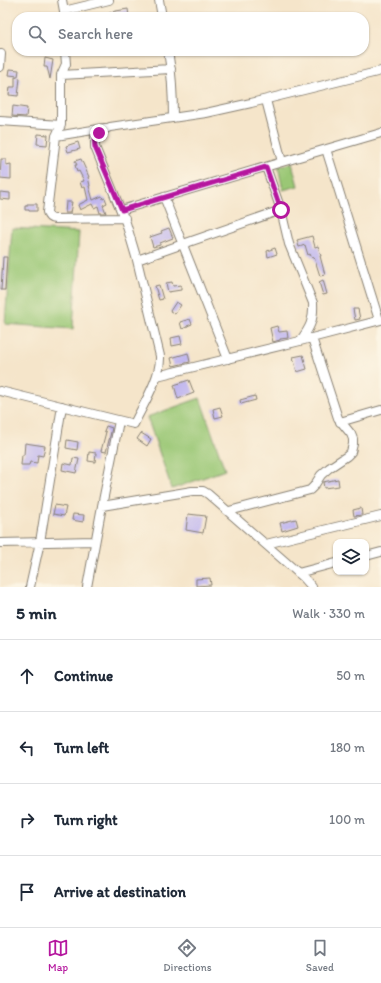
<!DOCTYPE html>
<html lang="en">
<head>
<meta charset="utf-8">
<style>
  :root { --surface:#fff; --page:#f2f2f3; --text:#1f2937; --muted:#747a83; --line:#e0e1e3; --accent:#b5179e }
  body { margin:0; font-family:Itim,sans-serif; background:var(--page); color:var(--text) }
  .controls { position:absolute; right:12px; bottom:12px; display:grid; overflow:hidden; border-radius:8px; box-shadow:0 1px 3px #0004 }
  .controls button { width:36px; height:36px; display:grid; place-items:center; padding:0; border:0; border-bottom:1px solid var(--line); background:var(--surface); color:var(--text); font:20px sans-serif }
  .stop { position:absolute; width:12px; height:12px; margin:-9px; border:3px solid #b5179e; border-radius:50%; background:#fff }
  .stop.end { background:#b5179e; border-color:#fff; box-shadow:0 1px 4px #0008 }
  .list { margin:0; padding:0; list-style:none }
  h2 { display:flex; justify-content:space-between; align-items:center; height:52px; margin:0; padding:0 16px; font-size:17px }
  h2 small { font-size:13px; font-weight:400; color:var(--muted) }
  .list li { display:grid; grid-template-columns:26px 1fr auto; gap:12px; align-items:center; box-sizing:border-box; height:72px; padding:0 16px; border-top:1px solid var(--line) }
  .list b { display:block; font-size:15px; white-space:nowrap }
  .list em { font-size:13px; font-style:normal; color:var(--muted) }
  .icon { flex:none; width:22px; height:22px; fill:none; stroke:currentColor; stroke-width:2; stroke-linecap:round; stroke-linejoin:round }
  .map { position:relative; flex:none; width:381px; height:587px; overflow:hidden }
  .search { position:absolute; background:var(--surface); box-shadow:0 1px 3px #0004; left:12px; right:12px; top:12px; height:44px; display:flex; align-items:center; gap:10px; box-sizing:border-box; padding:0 14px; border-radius:16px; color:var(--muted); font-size:15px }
  .sheet { height:340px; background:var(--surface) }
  nav { display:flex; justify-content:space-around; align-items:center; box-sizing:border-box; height:56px; border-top:1px solid var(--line); background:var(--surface); font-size:11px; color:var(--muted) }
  nav a { display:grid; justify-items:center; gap:2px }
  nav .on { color:var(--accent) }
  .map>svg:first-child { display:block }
</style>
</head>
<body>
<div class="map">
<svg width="381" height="587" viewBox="0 0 381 587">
  <rect width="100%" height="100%" fill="#fcf5e5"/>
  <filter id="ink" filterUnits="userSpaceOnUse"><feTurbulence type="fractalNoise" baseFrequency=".025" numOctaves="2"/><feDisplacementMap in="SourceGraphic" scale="8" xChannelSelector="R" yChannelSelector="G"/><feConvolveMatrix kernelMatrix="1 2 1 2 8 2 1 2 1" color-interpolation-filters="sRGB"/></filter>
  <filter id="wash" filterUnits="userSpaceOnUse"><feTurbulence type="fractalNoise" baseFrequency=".012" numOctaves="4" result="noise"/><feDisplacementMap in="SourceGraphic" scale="16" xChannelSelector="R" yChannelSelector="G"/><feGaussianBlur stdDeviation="0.9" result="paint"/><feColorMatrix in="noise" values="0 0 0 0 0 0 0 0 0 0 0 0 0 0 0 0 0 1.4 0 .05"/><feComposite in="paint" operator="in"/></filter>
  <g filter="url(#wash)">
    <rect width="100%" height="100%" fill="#f5e5ca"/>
    <!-- green -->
    <path fill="#9ac774" stroke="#5b7248" d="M292 163 298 186 283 190 278 166Z
      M12 228 79 232 73 329 5 324Z
      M200 398 225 470 172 489 147 417Z"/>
    <g id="blocks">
      <!-- building -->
      <path fill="#beb4ef" d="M128 9 129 17H111L110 12Z
        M45 58 53 60 50 79 47 67H44Z
        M10 69 19 70 18 76 9 75Z
        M15 77 20 78 18 96 9 95 10 87H15Z
        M13 106 27 108 26 117 12 116Z
        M38 134 48 135 47 145 37 144Z
        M78 142 80 149 68 152 66 146Z
        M1 159H6V165L11 164V179L0 178Z
        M81 159 89 177H88L90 186H89L93 200 102 196 103 199 105 198 107 203 103 205 106 213H100L98 206 94 208 92 204 80 210 78 205 88 200 85 187 82 188 80 182 84 181 79 171 77 172 75 165H77L75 161Z
        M0 192 10 193V200L0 199Z
        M66 202H72L70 213H65Z
        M27 204H37V211H29V210H25V206H27Z
        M169 228 173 238 160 243V245L153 247 150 237 162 233 161 231Z
        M312 236 315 247 318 246 321 256H320L325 275 320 276 314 257 312 258 310 254 308 255 305 245 299 247 297 240Z
        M275 248 277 254 268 257 267 251Z
        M3 257H7L5 290H1Z
        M323 280 327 294 323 295 319 282Z
        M172 282 173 286 181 285V290L168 292 166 283Z
        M159 285 163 299 159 300 155 286Z
        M176 302 181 305 175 314 170 311Z
        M353 309H358L360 319 355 320Z
        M190 319 192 324 187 326V327L182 329 180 322Z
        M277 326 279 332 287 331 288 338 280 339V340L273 342 270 328Z
        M180 336 182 344 172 346 171 338Z
        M188 353 190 362 173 366 171 358Z
        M303 355 307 369 297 372 293 357Z
        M189 380 194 393 178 399 174 385Z
        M255 396 256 400 241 404 240 400Z
        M220 407 223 416 215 418 213 409Z
        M106 426 112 428 106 452 101 451 106 432 104 431Z
        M141 433 151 439 147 446 137 439Z
        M67 440 78 442 77 450 66 448Z
        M25 443 45 446 43 456 38 455 37 463 30 462 29 465H21L22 455H24Z
        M89 452 96 453 95 462 88 461Z
        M73 458 79 459 76 473 62 470 63 463 72 465Z
        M338 479 339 486 324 488 323 482Z
        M55 505 66 507 64 516 53 514Z
        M361 508 362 515 354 516 353 510Z
        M73 514 84 515 83 522 72 520Z
        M188 514 206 516 203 533 186 530Z
        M296 519 298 526 282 531 280 523Z
        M210 578 211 585 196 586V579Z"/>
    </g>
  </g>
  <g filter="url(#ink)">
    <use href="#blocks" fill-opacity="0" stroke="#888073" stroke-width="1"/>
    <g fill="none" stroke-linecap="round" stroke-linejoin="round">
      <!-- minor casing -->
      <g stroke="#888073" stroke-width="10">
        <path id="minor" d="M62 0 64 11V17
          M159 0 162 17
          M64 11 109 0
          M65 51 66 64 61 75V125L56 136 47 212C48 217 51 219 55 219L125 218
          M168 51C172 73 173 95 173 118
          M0 67 1 54
          M61 75 171 69
          M266 100 282 162
          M0 121 61 125
          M56 136 105 128
          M326 149 379 320
          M266 167 281 210 289 244 313 303C314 320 310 328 300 341
          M164 197 228 359
          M121 210 282 162 381 133
          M137 260 281 210
          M157 376 300 341 381 320
          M0 391 134 424C143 405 161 377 160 356L137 260 126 223 95 147V137C100 133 104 129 110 127L206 113 251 103 381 71
          M340 422 381 410
          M102 506 192 491H203L208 494 304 578 312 587
          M229 511 310 490 314 486 321 475 329 468 347 456 351 452 353 444V439L351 434 338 418 312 338
          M0 543 95 541
          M266 544 381 516
          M366 556 381 552
          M298 573 336 563
          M30 587 40 542 62 406
          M87 587 102 506 119 421"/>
      </g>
      <!-- minor -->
      <use href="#minor" stroke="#fff" stroke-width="8"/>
    </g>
  </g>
  <g fill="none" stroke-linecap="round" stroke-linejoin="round" filter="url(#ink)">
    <!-- route -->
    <path stroke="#b5179e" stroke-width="5" d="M99 133C95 138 94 141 95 147L122 210 266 167 281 210"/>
  </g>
</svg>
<div class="controls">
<button><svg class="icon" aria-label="layers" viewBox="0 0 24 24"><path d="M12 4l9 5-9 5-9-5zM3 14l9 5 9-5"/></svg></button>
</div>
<div class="stop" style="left:281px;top:210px"></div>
<div class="stop end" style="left:99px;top:133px"></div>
<div class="search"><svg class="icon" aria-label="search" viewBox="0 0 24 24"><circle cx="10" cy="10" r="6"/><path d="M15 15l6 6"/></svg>Search here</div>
</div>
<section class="sheet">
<h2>5 min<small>Walk · 330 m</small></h2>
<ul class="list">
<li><svg class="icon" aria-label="ahead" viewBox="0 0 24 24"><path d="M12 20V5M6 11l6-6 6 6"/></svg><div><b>Continue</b></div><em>50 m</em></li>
<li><svg class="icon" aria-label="left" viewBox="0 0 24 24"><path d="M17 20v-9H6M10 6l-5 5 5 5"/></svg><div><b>Turn left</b></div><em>180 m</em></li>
<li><svg class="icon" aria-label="right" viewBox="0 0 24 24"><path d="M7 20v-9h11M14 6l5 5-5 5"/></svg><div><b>Turn right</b></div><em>100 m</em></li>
<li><svg class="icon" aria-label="arrive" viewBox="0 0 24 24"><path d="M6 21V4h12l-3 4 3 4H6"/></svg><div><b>Arrive at destination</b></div></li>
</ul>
</section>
<nav>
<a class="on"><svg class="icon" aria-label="map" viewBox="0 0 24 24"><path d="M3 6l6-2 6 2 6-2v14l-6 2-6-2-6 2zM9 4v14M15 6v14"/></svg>Map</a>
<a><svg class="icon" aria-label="directions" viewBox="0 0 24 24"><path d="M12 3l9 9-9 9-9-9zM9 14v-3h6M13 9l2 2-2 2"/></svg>Directions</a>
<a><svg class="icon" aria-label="saved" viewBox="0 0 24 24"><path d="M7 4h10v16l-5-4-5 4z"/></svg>Saved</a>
</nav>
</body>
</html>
